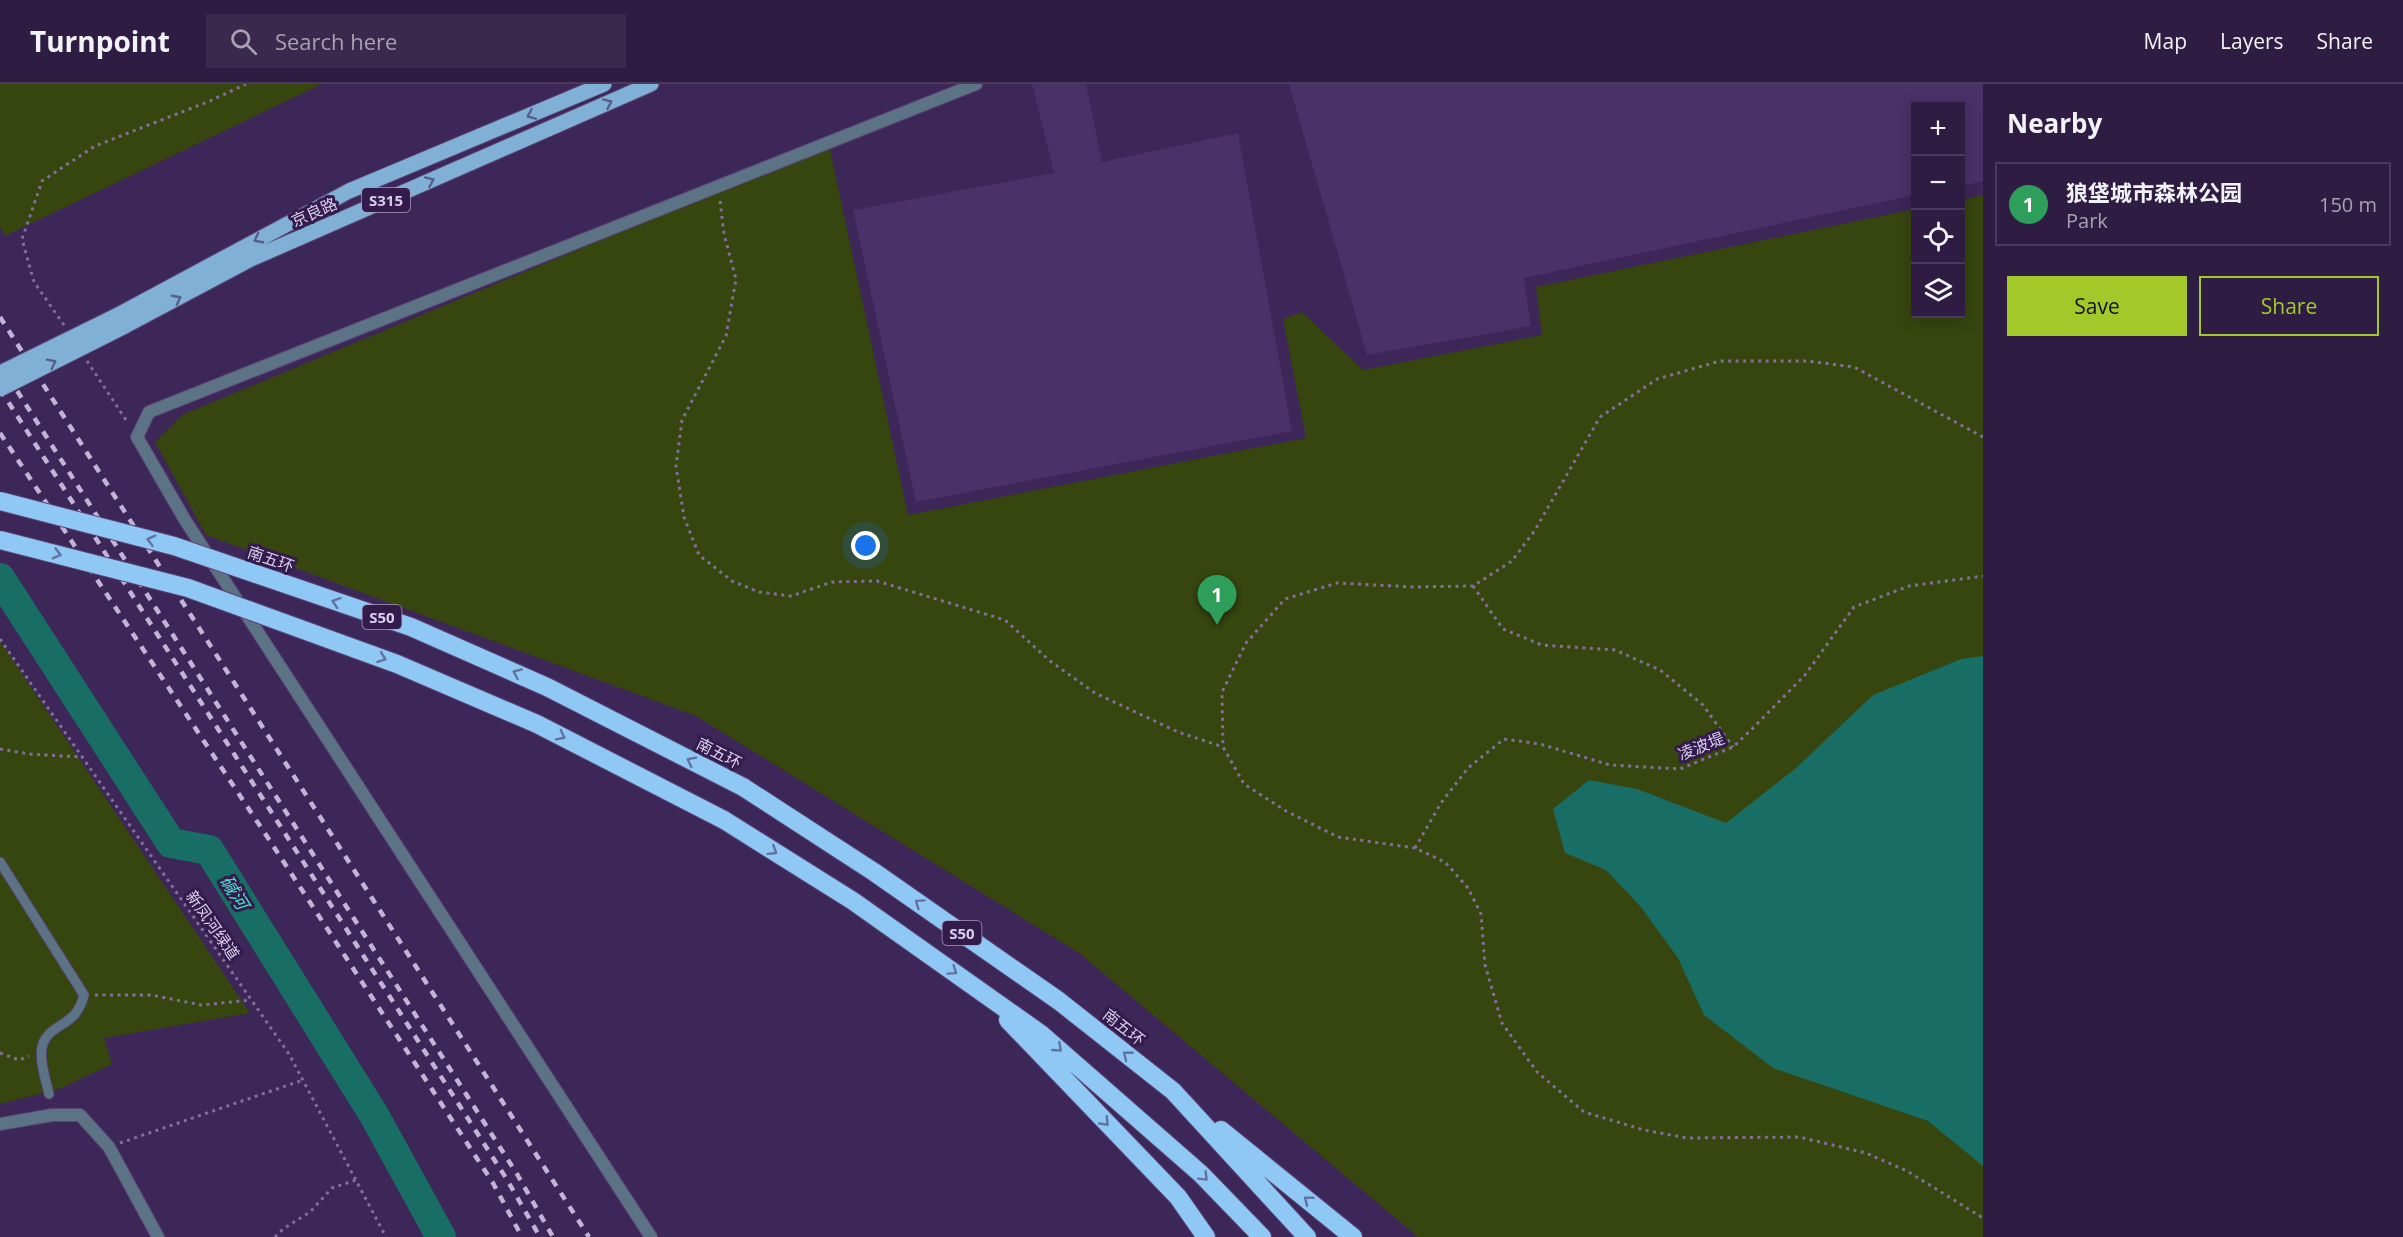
<!DOCTYPE html>
<html lang="en">
<head>
<meta charset="utf-8">
<style>
  :root { --surface:#2e1c42; --page:#3a294d; --text:#f1f3f6; --muted:#a7a1b2; --line:#493a5b; --accent:#a2c929 }
  body { margin:0; font-family:"Open Sans","Noto Sans SC",sans-serif; background:var(--page); color:var(--text) }
  .controls { position:absolute; right:18px; top:18px; display:grid; overflow:hidden; border-radius:0px; box-shadow:0 3px 15px #0003 }
  .controls button { width:54px; height:54px; display:grid; place-items:center; padding:0; border:0; border-bottom:2px solid var(--line); background:var(--surface); color:var(--text); font:30px sans-serif }
  .you { position:absolute; left:866px; top:462px; width:21px; height:21px; margin:-15px; border:4px solid #fff; border-radius:50%; background:#1a73e8; box-shadow:0 0 0 9px #1a73e833 }
  .badge { display:grid; place-items:center; width:39px; height:39px; border-radius:50%; background:var(--accent); color:#fff; font-size:20px; font-weight:700 }
  .pin { position:absolute; translate:-50% -50px; filter:drop-shadow(0 2px 3px #0008) }
  .pin::after { content:''; position:absolute; top:32px; width:21px; height:18px; background:inherit; clip-path:polygon(0 0,100% 0,50% 100%) }
  .list { margin:0; padding:0; list-style:none }
  h2 { display:flex; justify-content:space-between; align-items:center; height:78px; margin:0; padding:0 24px; font-size:26px }
  h2 small { font-size:20px; font-weight:400; color:var(--muted) }
  .list li { display:grid; grid-template-columns:39px 1fr auto; gap:18px; align-items:center; box-sizing:border-box; height:84px; margin:0 12px 12px; padding:0 12px; border:2px solid var(--line); border-radius:0px }
  .list b { display:block; font-size:22px; white-space:nowrap }
  .list p { margin:0; font-size:20px; white-space:nowrap; color:var(--muted) }
  .list em { font-size:20px; font-style:normal; color:var(--muted) }
  .actions { display:flex; gap:12px; padding:18px 24px }
  .actions a { flex:1; padding:14px 0; border:2px solid var(--accent); border-radius:0px; text-align:center; font-size:21px; color:var(--accent) }
  .actions .main { background:var(--accent); color:#111 }
  .icon { flex:none; width:33px; height:33px; fill:none; stroke:currentColor; stroke-width:2; stroke-linecap:round; stroke-linejoin:round }
  .map { position:relative; flex:none; width:1983px; height:1153px; overflow:hidden }
  header { display:flex; align-items:center; gap:36px; box-sizing:border-box; height:84px; padding:0 30px; background:var(--surface); border-bottom:2px solid var(--line) }
  header strong { font-size:28px }
  nav { display:flex; gap:33px; margin-inline-start:auto; font-size:21px }
  .search { width:420px; height:54px; background:var(--page); display:flex; align-items:center; gap:15px; box-sizing:border-box; padding:0 21px; border-radius:0px; color:var(--muted); font-size:22px }
  main { display:flex }
  aside { flex:1; background:var(--surface) }
  .map>svg:first-child { display:block }
</style>
</head>
<body>
<header>
<strong>Turnpoint</strong>
<div class="search"><svg class="icon" aria-label="search" viewBox="0 0 24 24"><circle cx="10" cy="10" r="6"/><path d="M15 15l6 6"/></svg>Search here</div>
<nav><a>Map</a><a>Layers</a><a>Share</a></nav>
</header>
<main>
<div class="map">
<svg width="1983" height="1153" viewBox="0 0 1983 1153">
  <rect width="100%" height="100%" fill="#3d2658"/>
  <!-- built -->
  <path fill="#4a3168" d="M1032 0H1086L1102 78 1238 49 1292 347 916 418 853 126 1054 89Z
    M1289 0H1983V97L1961 102 1960 22H1916L1915 111 1524 194 1531 242 1367 271Z"/>
  <!-- green -->
  <path fill="#37450f" d="M0 0H322L5 152 0 143Z
    M829 61 908 431 1306 354 1283 235 1302 228 1363 286 1542 251 1536 203 1915 125 1916 230H1960L1961 116 1983 111V1153H1418L1079 869 696 632 206 451 155 358 182 331Z
    M0 557 250 929 104 954 112 980 59 1005 0 1020Z"/>
  <!-- water -->
  <path fill="#186e64" d="M1983 572V1082L1928 1037 1773 984 1704 931 1678 874 1640 822 1606 786 1565 769 1553 725 1589 696 1637 705 1726 739 1796 684 1873 611 1961 575Z"/>
  <g fill="none" stroke-linecap="round" stroke-linejoin="round">
    <!-- river -->
    <path stroke="#186e64" stroke-width="30" d="M0 494 171 759 209 766 374 1031 441 1153"/>
    <!-- service casing -->
    <g stroke="#594473" stroke-width="11">
      <path id="service" d="M0 778 84 911C76 943 55 937 44 957 37 971 46 996 49 1010"/>
    </g>
    <!-- minor casing -->
    <g stroke="#594473" stroke-width="14">
      <path id="minor" d="M0 1040 52 1031H80L109 1063 158 1153
        M651 1153 185 436 137 353 149 328 976 0"/>
    </g>
    <!-- primary casing -->
    <g stroke="#594473" stroke-width="17">
      <path id="primary" d="M116 232 349 107 604 0
        M125 242 251 175 651 0"/>
    </g>
    <!-- motorway casing -->
    <g stroke="#594473" stroke-width="20">
      <path id="motorway" d="M743 703 874 788 1059 917 1173 1007 1307 1153
        M724 736 853 817 1041 950 1201 1090 1262 1153
        M1008 936 1178 1113 1206 1153
        M1221 1046 1353 1153"/>
    </g>
    <!-- path -->
    <path stroke="#82709a" stroke-width="3" stroke-dasharray="3 4.5" stroke-linecap="butt" d="M720 117 724 150 736 195 726 252 682 336 676 382 684 433 699 471 732 497 759 508 791 512 832 498 877 497 1005 536 1050 577 1095 609 1178 648 1223 663
      M64 241 34 198 22 155 42 97 95 62 210 17 246 0
      M87 277 128 339
      M1983 353 1854 283 1807 277H1720L1657 295 1600 333 1535 446 1512 477 1473 502 1413 503 1337 499 1285 515 1246 559 1222 608 1223 663 1244 700 1286 727 1338 753 1415 764 1445 778 1468 804 1481 830 1485 881 1502 939 1537 988 1584 1028 1644 1046 1687 1054 1799 1053 1866 1069 1907 1087 1983 1134
      M1473 502 1503 545 1542 561 1615 566 1660 586 1703 621 1733 663
      M0 555 289 970 386 1153
      M0 665 29 670 82 673
      M1415 764 1441 719 1468 684 1504 655 1540 660 1610 681 1680 685 1733 663 1751 646 1805 591 1854 523 1909 502 1983 492
      M95 911H151L201 921 251 916
      M0 969 19 976 29 972
      M120 1059 303 996
      M275 1153 283 1145 310 1128 332 1104 356 1096"/>
    <!-- service -->
    <use href="#service" stroke="#5c7385" stroke-width="9"/>
    <!-- minor -->
    <use href="#minor" stroke="#5c7385" stroke-width="12"/>
    <!-- primary -->
    <use href="#primary" stroke="#81b0d6" stroke-width="15"/>
    <!-- motorway -->
    <use href="#motorway" stroke="#8fc8f5" stroke-width="18"/>
    <!-- rail -->
    <path stroke="#c1b4d6" stroke-width="4.5" stroke-dasharray="8 8" stroke-linecap="butt" d="M0 233 589 1153
      M0 280 517 1090 553 1153
      M0 305 506 1094 540 1153
      M0 349 270 757 493 1099 522 1153"/>
    <!-- primary-bridge casing -->
    <g stroke="#594473" stroke-width="17" stroke-linecap="butt">
      <path id="primary-bridge" d="M0 289 116 232
        M0 305 125 242"/>
    </g>
    <!-- motorway-bridge casing -->
    <g stroke="#594473" stroke-width="20" stroke-linecap="butt">
      <path id="motorway-bridge" d="M0 417 174 462 411 543 547 603 743 703
        M0 456 188 504 397 580 537 640 724 736"/>
    </g>
    <!-- primary-bridge -->
    <use href="#primary-bridge" stroke="#81b0d6" stroke-width="15"/>
    <!-- motorway-bridge -->
    <use href="#motorway-bridge" stroke="#8fc8f5" stroke-width="18"/>
  </g>
  <!-- one-way arrows -->
  <defs><path id="oneway-chevron" d="M-2-3.5L2.5 0L-2 3.5" fill="none" stroke-width="1.6" stroke-linecap="round" stroke-linejoin="round" transform="scale(1.5)"/></defs>
  <g stroke="#565f8a">
    <use href="#oneway-chevron" transform="translate(608 19) rotate(-24)"/>
    <use href="#oneway-chevron" transform="translate(531 31) rotate(157)"/>
    <use href="#oneway-chevron" transform="translate(430 97) rotate(-24)"/>
    <use href="#oneway-chevron" transform="translate(258 155) rotate(152)"/>
    <use href="#oneway-chevron" transform="translate(177 215) rotate(-28)"/>
    <use href="#oneway-chevron" transform="translate(52 279) rotate(-27)"/>
  </g>
  <g stroke="#6172a0">
    <use href="#oneway-chevron" transform="translate(151 456) rotate(-165)"/>
    <use href="#oneway-chevron" transform="translate(57 470) rotate(15)"/>
    <use href="#oneway-chevron" transform="translate(336 518) rotate(-161)"/>
    <use href="#oneway-chevron" transform="translate(382 574) rotate(20)"/>
    <use href="#oneway-chevron" transform="translate(517 589) rotate(-156)"/>
    <use href="#oneway-chevron" transform="translate(561 652) rotate(27)"/>
    <use href="#oneway-chevron" transform="translate(691 677) rotate(-153)"/>
    <use href="#oneway-chevron" transform="translate(773 767) rotate(32)"/>
    <use href="#oneway-chevron" transform="translate(919 819) rotate(-145)"/>
    <use href="#oneway-chevron" transform="translate(953 887) rotate(35)"/>
    <use href="#oneway-chevron" transform="translate(1058 964) rotate(41)"/>
    <use href="#oneway-chevron" transform="translate(1127 971) rotate(-142)"/>
    <use href="#oneway-chevron" transform="translate(1105 1038) rotate(46)"/>
    <use href="#oneway-chevron" transform="translate(1204 1093) rotate(45)"/>
    <use href="#oneway-chevron" transform="translate(1308 1116) rotate(-141)"/>
  </g>
  <g text-anchor="middle" dominant-baseline="central" stroke-width="6" stroke-linejoin="round" paint-order="stroke">
    <!-- shield labels -->
    <g fill="#331c4c" stroke="#a899bd" stroke-width="1.5">
      <rect x="362" y="104" width="48" height="24" rx="4.5"/>
      <rect x="362.5" y="521" width="39" height="24" rx="4.5"/>
      <rect x="942.5" y="837" width="39" height="24" rx="4.5"/>
    </g>
    <g font-size="15" font-weight="bold" fill="#daceed">
      <text x="386" y="116">S315</text>
      <text x="382" y="533">S50</text>
      <text x="962" y="849">S50</text>
    </g>
    <!-- street labels -->
    <g font-size="16" fill="#daceed" stroke="#331c4c">
      <text transform="translate(314 128) rotate(-24)">京良路</text>
      <text transform="translate(271 475) rotate(19)">南五环</text>
      <text transform="translate(1701 662) rotate(-22)">凌波堤</text>
      <text transform="translate(719 669) rotate(27)">南五环</text>
      <text transform="translate(213 841) rotate(55)">新凤河绿道</text>
      <text transform="translate(1124 943) rotate(38)">南五环</text>
    </g>
    <!-- water labels -->
    <g font-size="18" font-style="italic" fill="#49e2cf" stroke="#331c4c">
      <text transform="translate(235 808) rotate(58)">碱河</text>
    </g>
  </g>
</svg>
<div class="controls">
<button>+</button>
<button>−</button>
<button><svg class="icon" aria-label="locate" viewBox="0 0 24 24"><circle cx="12" cy="12" r="6"/><path d="M12 2v4M12 18v4M2 12h4M18 12h4"/></svg></button>
<button><svg class="icon" aria-label="layers" viewBox="0 0 24 24"><path d="M12 4l9 5-9 5-9-5zM3 14l9 5 9-5"/></svg></button>
</div>
<div class="you"></div>
<div class="pin badge" style="left:1217px;top:541px;background:#2e9e5b">1</div>
</div>
<aside>
<h2>Nearby<small></small></h2>
<ul class="list">
<li><span class="badge" style="background:#2e9e5b">1</span><div><b>狼垡城市森林公园</b><p>Park</p></div><em>150 m</em></li>
</ul>
<div class="actions"><a class="main">Save</a><a>Share</a></div>
</aside>
</main>
</body>
</html>
